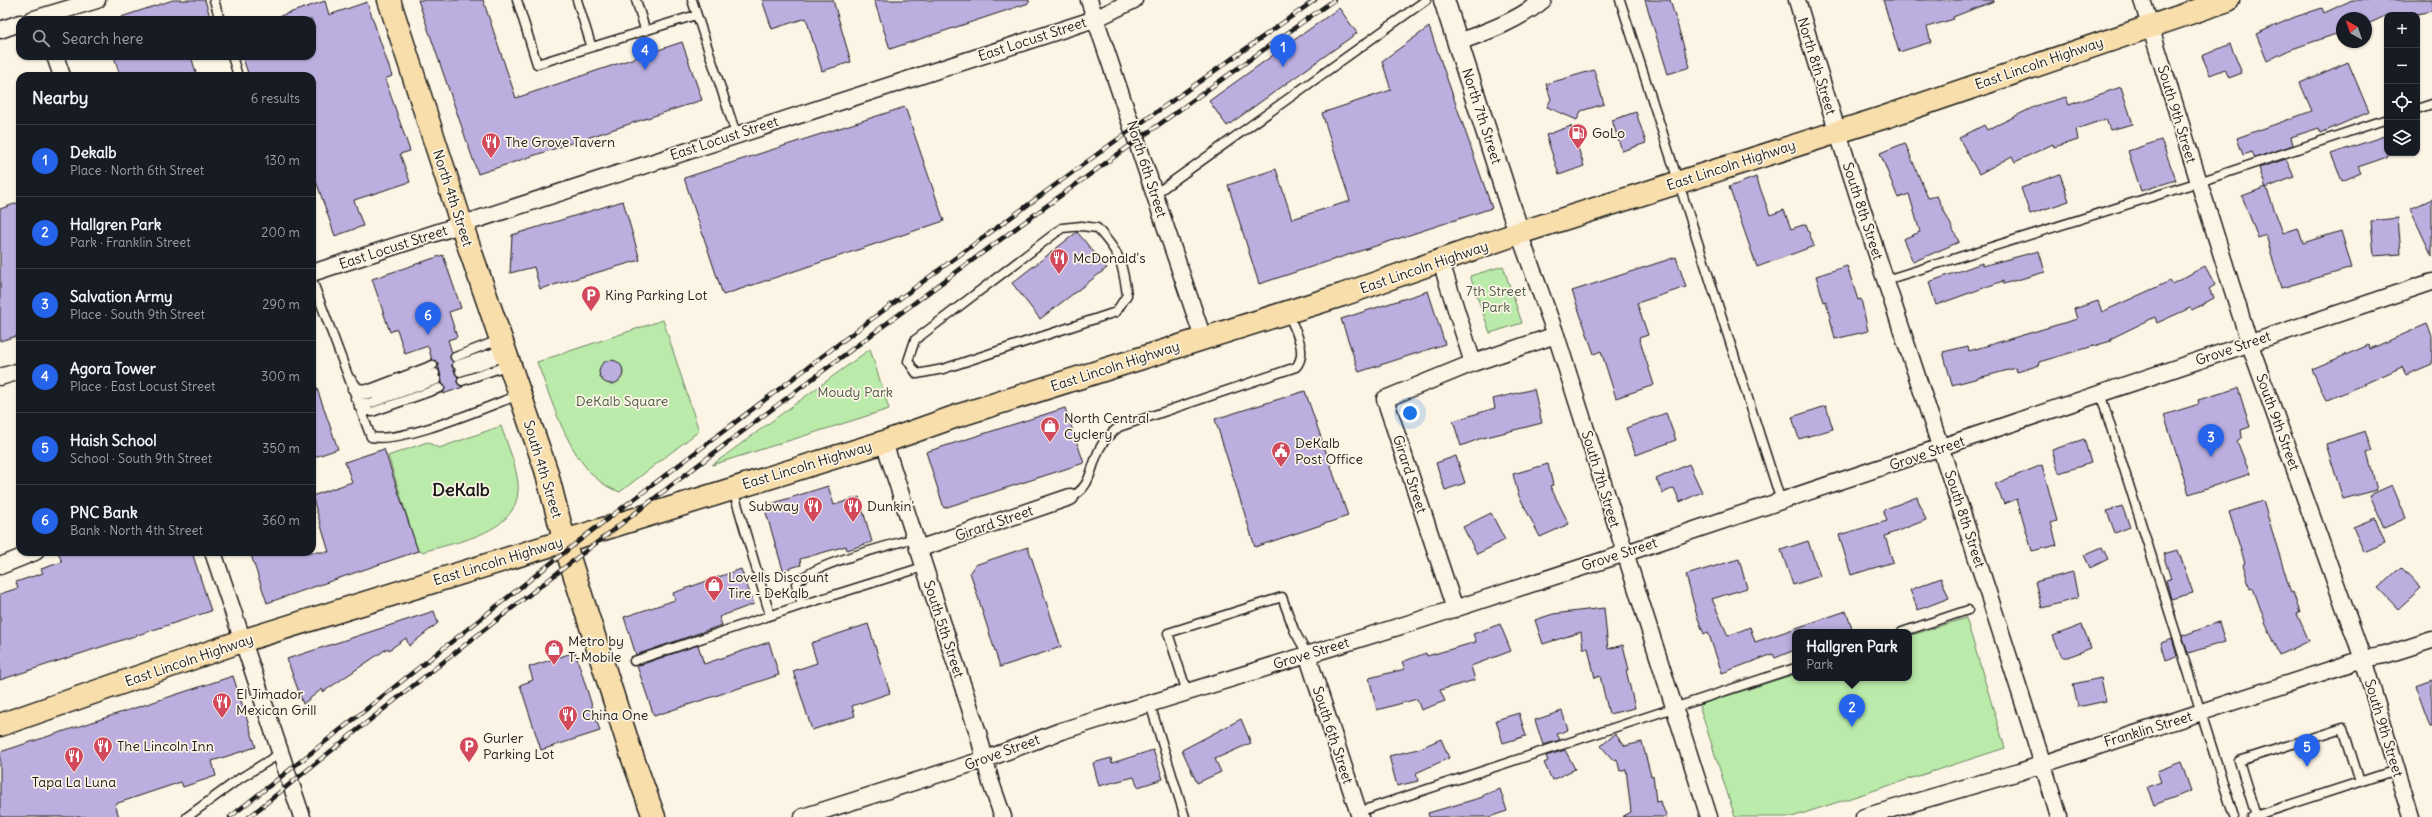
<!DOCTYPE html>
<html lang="en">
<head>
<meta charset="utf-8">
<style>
  :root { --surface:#171b24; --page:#242831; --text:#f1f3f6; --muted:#9ea1a6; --line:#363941; --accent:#2563eb }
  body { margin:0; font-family:Delius,sans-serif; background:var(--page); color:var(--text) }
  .controls { position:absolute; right:12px; top:12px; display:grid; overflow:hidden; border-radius:8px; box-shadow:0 1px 3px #0004 }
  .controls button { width:36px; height:36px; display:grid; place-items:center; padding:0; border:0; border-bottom:1px solid var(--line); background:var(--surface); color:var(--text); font:20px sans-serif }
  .compass { position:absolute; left:2336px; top:12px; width:36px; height:36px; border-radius:50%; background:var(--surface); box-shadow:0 1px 3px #0004; rotate:320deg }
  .you { position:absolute; left:1410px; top:413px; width:14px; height:14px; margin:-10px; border:3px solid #fff; border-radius:50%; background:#1a73e8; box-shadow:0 0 0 6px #1a73e833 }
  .badge { display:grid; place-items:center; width:26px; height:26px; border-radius:50%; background:var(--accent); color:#fff; font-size:13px; font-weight:700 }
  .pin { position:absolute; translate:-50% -33px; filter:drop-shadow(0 1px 2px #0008) }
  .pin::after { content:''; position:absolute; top:21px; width:14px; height:12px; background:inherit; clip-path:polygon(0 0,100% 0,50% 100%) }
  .popup { position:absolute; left:1792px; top:629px; width:120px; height:52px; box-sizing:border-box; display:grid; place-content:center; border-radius:8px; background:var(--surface); filter:drop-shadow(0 1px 3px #0005); font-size:13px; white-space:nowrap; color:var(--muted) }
  .popup b { font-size:15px; color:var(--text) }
  .popup::after { content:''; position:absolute; left:50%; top:100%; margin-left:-8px; border:8px solid transparent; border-top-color:var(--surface) }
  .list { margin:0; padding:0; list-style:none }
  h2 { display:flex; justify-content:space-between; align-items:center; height:52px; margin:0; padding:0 16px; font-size:17px }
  h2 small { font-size:13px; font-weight:400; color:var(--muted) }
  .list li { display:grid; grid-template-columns:26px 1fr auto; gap:12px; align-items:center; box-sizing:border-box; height:72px; padding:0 16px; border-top:1px solid var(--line) }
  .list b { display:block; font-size:15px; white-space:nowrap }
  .list p { margin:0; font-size:13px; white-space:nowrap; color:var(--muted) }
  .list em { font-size:13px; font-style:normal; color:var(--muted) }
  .icon { flex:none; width:22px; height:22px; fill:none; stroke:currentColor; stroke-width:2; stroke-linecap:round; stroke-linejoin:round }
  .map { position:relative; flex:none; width:2432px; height:817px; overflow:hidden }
  .search { position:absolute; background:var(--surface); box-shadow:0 1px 3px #0004; left:16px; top:16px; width:300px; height:44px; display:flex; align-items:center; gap:10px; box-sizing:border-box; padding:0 14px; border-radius:12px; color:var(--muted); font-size:15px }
  .panel { position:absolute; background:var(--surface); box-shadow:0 1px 3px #0004; left:16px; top:72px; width:300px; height:484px; border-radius:12px }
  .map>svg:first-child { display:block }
</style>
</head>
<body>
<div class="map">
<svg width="2432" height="817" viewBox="0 0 2432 817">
  <rect width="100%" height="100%" fill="#fcf5e5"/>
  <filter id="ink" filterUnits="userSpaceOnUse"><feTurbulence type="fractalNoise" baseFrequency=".025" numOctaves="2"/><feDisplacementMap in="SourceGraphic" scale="8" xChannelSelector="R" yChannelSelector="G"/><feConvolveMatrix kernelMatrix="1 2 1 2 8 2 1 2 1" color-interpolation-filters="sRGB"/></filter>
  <g filter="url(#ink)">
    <!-- green -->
    <path fill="#bbebaa" stroke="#6c8463" d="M1503 266 1522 323 1490 333 1470 276Z
      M663 320 699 431 620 492C573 478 553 403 537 362Z
      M870 349 889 409 712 465Z
      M501 426C507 444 516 464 518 483 522 533 459 541 422 552L418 551 388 456 427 442 439 448Z
      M1966 618 2005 748 1792 817H1735L1699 705 1795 674V678H1909V636Z"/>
    <!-- building -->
    <path fill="#bcafe0" stroke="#1c1c1c" d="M173 0H205L211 20H122L121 17Z
      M418 0H483L516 98 682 42 702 100 478 174Z
      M762 0H833L851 62 822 71 806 18 772 29Z
      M874 0H1029V3L890 49Z
      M1645 0H1670L1690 67 1668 74Z
      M1883 0H1993L1994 1 1953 17 1954 19 1927 27 1931 42 1899 52Z
      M2352 0H2432V11L2412 15H2387L2366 25V18H2342V32L2289 50 2267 61 2256 34 2295 17 2322 8 2324 13Z
      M325 1 329 15 367 2 392 76 385 79 410 151 400 154 410 182 354 200 363 226 335 236 315 178 312 179V76H249L242 56H312V20H278L277 17Z
      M1339 8 1357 33 1227 126 1209 101Z
      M1429 27 1492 208 1259 284 1228 185 1276 169 1292 219 1350 201 1322 113 1391 90 1382 61Z
      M2230 44 2242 73 2229 78 2225 69 2210 75 2202 56Z
      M114 56H191L197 76H120Z
      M2348 62 2369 112 2321 133 2319 128 2291 137 2293 145 2255 158 2252 152 2243 155 2237 138 2312 111 2300 83Z
      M1594 70 1604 104 1581 111 1577 120 1547 107 1551 99 1546 84Z
      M2121 87 2133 124 2110 130 2106 119 2076 129 2078 140 2054 147 2053 144 2015 162 2012 156 1979 174 1959 138 1984 125 1987 130 2038 105 2066 97 2069 105Z
      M905 107 944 221 723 295 684 178Z
      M1636 112 1646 143 1622 151 1612 120Z
      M1571 126 1584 166 1559 175 1546 135Z
      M2387 135V157L2358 167 2361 173 2342 181 2331 154Z
      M2161 140 2176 180 2141 191 2128 151Z
      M1905 143 1928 198 1937 196 1959 242 1913 262 1903 239 1920 232 1909 194 1898 198 1880 153Z
      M2286 159 2294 177 2266 188 2259 168Z
      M2060 174 2069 201 2030 214 2021 188Z
      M1756 177 1770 215 1784 210 1791 229 1806 224 1814 246 1757 267 1729 187Z
      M2266 187 2283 233 2298 228 2303 243 2341 231 2352 268 2281 288 2266 235 2258 238 2242 196Z
      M2432 199V256L2410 209Z
      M623 201 640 260 540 289 534 267 510 273 512 235Z
      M20 202V335L0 341V209Z
      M2398 218 2401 254 2374 256 2371 221Z
      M1077 232 1107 268 1040 319 1012 283Z
      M2039 251 2045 272 2003 284V281L1936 305 1929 282 1982 263V266Z
      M443 255 461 308 449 312 457 337 448 340 452 353 450 357 453 362 452 366 458 377 457 382 463 387 443 394 445 387 442 383 438 363 432 360 428 346 405 354 397 329 390 332 372 279Z
      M1676 257 1686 287 1637 303 1648 335 1639 338 1654 385 1616 398 1601 351 1594 354 1572 291Z
      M1847 266 1858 300 1861 299 1868 331 1835 339 1826 301 1824 302 1816 276Z
      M2205 266 2215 285 2209 289 2214 298 2192 310 2190 308 2157 323 2155 317 2110 339 2111 341 2039 362 2040 365 2017 372 2016 368 1952 385 1943 352 1968 346 1969 351 2077 319 2074 309 2098 301 2102 312 2170 281 2172 284Z
      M1428 291 1445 344 1359 372 1341 319Z
      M2427 324 2432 336V364L2406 375 2402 367 2326 401 2312 369 2369 345 2370 349Z
      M599 372a12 12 0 1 1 24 0a12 12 0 1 1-24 0Z
      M312 380H314L338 449 312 458Z
      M2238 388 2250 427 2241 430 2242 437 2237 441 2250 474 2189 494 2164 415 2199 404 2198 400Z
      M1534 389 1542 423 1479 439 1461 446 1453 421 1495 408 1493 399Z
      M1305 391 1348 516 1255 547 1215 419Z
      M1826 406 1833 429 1799 439 1792 417Z
      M1065 408 1084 463 944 508 926 452Z
      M1666 413 1676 440 1636 455 1626 428Z
      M2365 431 2372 451 2367 453 2377 490 2343 499 2326 444Z
      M2084 439 2091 463 2059 473 2052 450Z
      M384 449 418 551 267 603 250 552H329L312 496 352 482 345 462Z
      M1456 456 1465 483 1445 490 1436 463Z
      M1548 464 1553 485 1550 486 1569 524 1540 537 1518 494 1513 474Z
      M1689 464 1702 492 1680 502 1674 488 1663 493 1656 479Z
      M2042 465 2057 521 2051 523 2057 545 2032 551 2017 499 2004 504 1995 484Z
      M2392 485 2406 518 2384 528 2370 495Z
      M828 486 834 505 859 497 872 542 847 550 846 546 800 559 801 565 783 570 764 506Z
      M1917 497 1926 520 1885 536 1893 562 1851 575 1839 535 1887 521 1883 510Z
      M2263 501 2291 593 2293 592 2300 613 2297 614 2309 641 2280 655 2266 624 2253 588 2250 589 2243 564 2245 563 2229 512Z
      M2122 506 2130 527 2115 533 2107 511Z
      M1491 513 1505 540 1477 554 1463 527Z
      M2375 518 2385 543 2364 552 2353 527Z
      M1808 541 1820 576 1793 585 1781 550Z
      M1028 547 1061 647 1000 667 970 572 975 565Z
      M2102 547 2108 559 2090 568 2084 555Z
      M2178 550 2193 593 2171 599 2166 580 2171 579 2163 554Z
      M58 552H192L211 611 0 680V594L18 588 16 582 43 573 41 569 62 562Z
      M1739 559 1747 588 1712 599 1728 636 1750 627 1755 642 1846 611 1853 632H1795V650L1775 658 1773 654 1722 673 1708 632 1704 634 1697 616 1686 575Z
      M2401 567 2421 588 2398 609 2378 588Z
      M741 569 754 604 719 617 722 625 636 655 624 617 675 600 673 593Z
      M2073 572 2078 598 2042 608 2035 582Z
      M1941 578 1949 598 1918 610 1910 590Z
      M1604 608 1608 649 1623 645 1629 670H1626L1635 708 1609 714 1600 676 1595 678 1588 648H1583L1581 632 1543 644 1535 620 1553 614Z
      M434 611 438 623 409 646 406 638 389 650 388 648 323 692 322 689 303 704 287 659Z
      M2219 622 2225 642 2188 653 2182 636Z
      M868 624 890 693 852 706 855 716 812 730 793 671 817 663 811 643Z
      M1500 624 1511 651 1471 666 1475 680 1440 690 1445 701 1421 710 1417 699 1377 710 1369 678 1405 669 1402 662 1426 653 1427 656 1476 642 1473 634Z
      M2082 625 2091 648 2068 657H2062L2053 636Z
      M2172 639 2177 656 2166 660 2161 643Z
      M769 642 779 675 654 716 637 666 698 645 704 664Z
      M575 652 600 731 541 750 520 685 533 680 529 667Z
      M233 676 256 747 212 761 216 776 183 787 181 782 115 804 119 817H0V752Z
      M2101 678 2106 701 2078 707 2073 684Z
      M2432 680V727H2430L2415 686Z
      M1562 711 1568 730 1557 734 1560 740 1543 745 1535 720Z
      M1519 713 1526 736 1503 743 1496 720Z
      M1241 719 1251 743 1215 759 1221 772 1197 783 1182 750Z
      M1615 734 1625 746 1642 742 1651 776 1653 775 1656 802 1660 801 1667 817H1622L1631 812 1626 769 1620 771 1617 759 1613 760 1601 746Z
      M1441 739 1449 758 1416 773 1418 781 1397 786 1389 756 1418 749Z
      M1153 750 1163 779 1138 787 1134 777 1099 786 1093 763 1111 758 1112 763Z
      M1565 750 1575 769 1552 780 1544 763 1548 761 1546 756Z
      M2181 762 2191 791 2154 805 2147 787 2161 782 2157 771Z
      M1500 789 1507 811 1489 817H1429L1428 813 1483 797V795Z"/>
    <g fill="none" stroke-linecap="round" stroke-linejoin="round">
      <!-- service casing -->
      <g stroke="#1c1c1c" stroke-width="11">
        <path id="service" d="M214 0 220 20
          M517 0 537 64 696 15
          M577 0 591 45
          M636 0 645 29
          M692 0 736 134
          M1620 0 1781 501
          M232 56 238 76
          M2417 109 2432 104
          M1155 194 1426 0
          M1082 226 1097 228C1120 254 1122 260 1127 295L1116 312 943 369 917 374 908 361 915 340 1062 228Z
          M312 280 371 437C405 443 483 408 519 395
          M1886 280 2199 182 2387 119
          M455 357 501 339
          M457 365 504 349
          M460 372 506 356
          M351 379 358 388 370 389 433 365
          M462 381 509 365
          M352 389 360 395 374 394 435 373
          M2100 393 2234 817
          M355 398 362 403H372L437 380
          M359 407 372 412 440 388
          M733 490 770 615
          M1070 497C1092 488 1090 467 1100 448 1104 440 1111 433 1119 427L1296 367C1309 352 1294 329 1288 313
          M802 605 796 584C808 565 889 546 914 538
          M1902 632 1968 610
          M634 661 802 605 923 567
          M1187 692 1168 633 1282 597 1294 630 1307 654
          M1150 704 1185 817
          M1358 812 1795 668
          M2256 816 2239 761 2343 728 2360 782
          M187 817 239 779 281 753
          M2252 817 2396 770"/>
      </g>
      <!-- minor casing -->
      <g stroke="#1c1c1c" stroke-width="19">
        <path id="minor" d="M1089 0 1203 338
          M1797 0C1879 274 1976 543 2059 817
          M2142 0 2249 342 2363 659 2411 817
          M31 20 97 0
          M0 30 20 23
          M1458 42C1487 32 1519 20 1543 0
          M55 56 62 76
          M1519 233 1556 335 1709 817
          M1441 262 1473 363
          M312 273 1095 19 1134 0
          M0 377 20 371
          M884 442 978 733 991 783 1003 817
          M918 549 1070 497
          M213 552 302 817
          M0 566 35 552
          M1455 609 1385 399 1473 363 1556 335
          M1307 654 1360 817
          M803 817 986 759 1061 731 1417 621 1632 551 2432 282
          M1864 817 2019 772 2363 659 2385 655 2432 640"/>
      </g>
      <!-- tertiary casing -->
      <g stroke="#1c1c1c" stroke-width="23">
        <path id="tertiary" d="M1444 0 1519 233"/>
      </g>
      <!-- primary casing -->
      <g stroke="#1c1c1c" stroke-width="25">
        <path id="primary" d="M389 0 468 244 546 470 567 551 632 756 654 817
          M0 725 242 641 884 442 957 416 1342 295 1519 233 1882 118 2228 0"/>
      </g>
      <!-- service -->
      <use href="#service" stroke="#fcf5e5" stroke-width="8"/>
      <!-- minor -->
      <use href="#minor" stroke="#fcf5e5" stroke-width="16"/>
      <!-- tertiary -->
      <use href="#tertiary" stroke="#fcf5e5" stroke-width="20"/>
      <!-- primary -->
      <use href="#primary" stroke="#f8deab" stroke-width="22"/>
      <!-- rail casing -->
      <g stroke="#1c1c1c" stroke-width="4.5">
        <path id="rail" d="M230 817 589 533 865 324 1114 142 1315 0
          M249 817C601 532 964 261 1334 0"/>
      </g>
      <!-- rail -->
      <use href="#rail" stroke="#fcf5e5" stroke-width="3" stroke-dasharray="9" stroke-linecap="butt"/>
    </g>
  </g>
  <!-- icons -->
  <defs>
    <g id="fuel-pin" transform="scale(1)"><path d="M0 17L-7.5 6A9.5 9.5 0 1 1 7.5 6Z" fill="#d1495b" stroke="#fcf5e5"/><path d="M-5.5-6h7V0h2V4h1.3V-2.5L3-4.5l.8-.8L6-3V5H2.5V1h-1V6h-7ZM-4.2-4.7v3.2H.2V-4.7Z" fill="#fff"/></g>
    <g id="restaurant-pin" transform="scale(1)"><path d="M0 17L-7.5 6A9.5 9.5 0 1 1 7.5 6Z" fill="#d1495b" stroke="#fcf5e5"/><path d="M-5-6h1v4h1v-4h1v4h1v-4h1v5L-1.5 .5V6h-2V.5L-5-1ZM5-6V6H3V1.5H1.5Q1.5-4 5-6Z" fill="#fff"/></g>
    <g id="parking-pin" transform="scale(1)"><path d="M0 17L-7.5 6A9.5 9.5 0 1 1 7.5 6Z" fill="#d1495b" stroke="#fcf5e5"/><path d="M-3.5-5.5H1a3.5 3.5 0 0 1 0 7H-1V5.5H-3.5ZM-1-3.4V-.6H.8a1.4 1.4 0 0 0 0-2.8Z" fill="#fff"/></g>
    <g id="shop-pin" transform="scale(1)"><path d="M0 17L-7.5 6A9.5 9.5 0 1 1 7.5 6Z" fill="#d1495b" stroke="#fcf5e5"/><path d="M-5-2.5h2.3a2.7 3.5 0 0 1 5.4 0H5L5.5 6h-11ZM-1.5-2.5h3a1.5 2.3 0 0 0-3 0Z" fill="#fff"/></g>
    <g id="civic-pin" transform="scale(1)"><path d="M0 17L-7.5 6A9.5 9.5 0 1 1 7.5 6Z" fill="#d1495b" stroke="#fcf5e5"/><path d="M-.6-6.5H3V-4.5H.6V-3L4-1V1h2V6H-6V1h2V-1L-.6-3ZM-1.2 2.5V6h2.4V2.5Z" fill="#fff"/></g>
  </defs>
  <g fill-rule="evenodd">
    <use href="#fuel-pin" x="1578" y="133"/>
    <use href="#restaurant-pin" x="491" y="142"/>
    <use href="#restaurant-pin" x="1059" y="258"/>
    <use href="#parking-pin" x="591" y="295"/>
    <use href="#shop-pin" x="1050" y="426"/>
    <use href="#civic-pin" x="1281" y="451"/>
    <use href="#restaurant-pin" x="813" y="506"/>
    <use href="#restaurant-pin" x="853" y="506"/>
    <use href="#shop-pin" x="714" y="585"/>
    <use href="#shop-pin" x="554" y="649"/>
    <use href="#restaurant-pin" x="222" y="702"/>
    <use href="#restaurant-pin" x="568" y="715"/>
    <use href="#restaurant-pin" x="103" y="746"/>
    <use href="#parking-pin" x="469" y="746"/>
    <use href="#restaurant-pin" x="74" y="756"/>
  </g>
  <g text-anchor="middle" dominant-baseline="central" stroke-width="3.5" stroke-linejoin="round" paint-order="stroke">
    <!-- street labels -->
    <g font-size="14" fill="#1c1c1c" stroke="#fcf5e5">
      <text transform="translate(1032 39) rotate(-18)">East Locust Street</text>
      <text transform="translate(2039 63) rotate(-19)">East Lincoln Highway</text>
      <text transform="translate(1817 66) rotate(73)">North 8th Street</text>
      <text transform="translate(2177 114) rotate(73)">South 9th Street</text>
      <text transform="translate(1482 116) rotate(72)">North 7th Street</text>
      <text transform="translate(724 138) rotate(-18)">East Locust Street</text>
      <text transform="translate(1731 165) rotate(-18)">East Lincoln Highway</text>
      <text transform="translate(1147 169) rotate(72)">North 6th Street</text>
      <text transform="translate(453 198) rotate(72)">North 4th Street</text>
      <text transform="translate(1863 211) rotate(72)">South 8th Street</text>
      <text transform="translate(393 247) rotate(-18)">East Locust Street</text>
      <text transform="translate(1424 267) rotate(-19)">East Lincoln Highway</text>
      <text transform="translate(2233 348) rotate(-19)">Grove Street</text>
      <text transform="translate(1115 366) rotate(-18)">East Lincoln Highway</text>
      <text transform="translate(2278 422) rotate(70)">South 9th Street</text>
      <text transform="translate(1927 453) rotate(-19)">Grove Street</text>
      <text transform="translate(807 465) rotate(-17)">East Lincoln Highway</text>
      <text transform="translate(543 469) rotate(73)">South 4th Street</text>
      <text transform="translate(1410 474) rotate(72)">Girard Street</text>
      <text transform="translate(1601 479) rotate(73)">South 7th Street</text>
      <text transform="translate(1965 519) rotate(72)">South 8th Street</text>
      <text transform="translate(994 523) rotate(-19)">Girard Street</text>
      <text transform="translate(1619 554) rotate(-18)">Grove Street</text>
      <text transform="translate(498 561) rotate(-17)">East Lincoln Highway</text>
      <text transform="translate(944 629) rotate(72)">South 5th Street</text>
      <text transform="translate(1311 653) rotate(-17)">Grove Street</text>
      <text transform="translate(189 660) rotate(-19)">East Lincoln Highway</text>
      <text transform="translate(2384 728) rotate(73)">South 9th Street</text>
      <text transform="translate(2148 729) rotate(-17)">Franklin Street</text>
      <text transform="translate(1333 735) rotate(72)">South 6th Street</text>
      <text transform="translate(1002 752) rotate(-20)">Grove Street</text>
    </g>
    <!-- poi labels -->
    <g font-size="14" fill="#1c1c1c" stroke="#fcf5e5" text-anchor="start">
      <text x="1592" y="133">GoLo</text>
      <text x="505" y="142">The Grove Tavern</text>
      <text x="1073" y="258">McDonald's</text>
      <text x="605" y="295">King Parking Lot</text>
      <text x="1064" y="418">North Central<tspan x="1064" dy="16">Cyclery</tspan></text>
      <text x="1295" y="443">DeKalb<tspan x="1295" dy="16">Post Office</tspan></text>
      <text x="799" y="506" text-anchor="end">Subway</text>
      <text x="867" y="506">Dunkin'</text>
      <text x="728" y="577">Lovells Discount<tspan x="728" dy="16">Tire - DeKalb</tspan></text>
      <text x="568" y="641">Metro by<tspan x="568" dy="16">T-Mobile</tspan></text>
      <text x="236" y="694">El Jimador<tspan x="236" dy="16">Mexican Grill</tspan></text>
      <text x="582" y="715">China One</text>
      <text x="483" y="738">Gurler<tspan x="483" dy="16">Parking Lot</tspan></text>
      <text x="117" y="746">The Lincoln Inn</text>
      <text x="74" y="782" text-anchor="middle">Tapa La Luna</text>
    </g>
    <!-- park labels -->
    <g font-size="14" fill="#4c5a47" stroke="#fcf5e5">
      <text x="1496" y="291">7th Street<tspan x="1496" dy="16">Park</tspan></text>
      <text x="855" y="392">Moudy Park</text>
      <text x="622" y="401">DeKalb Square</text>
    </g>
    <!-- district labels -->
    <g font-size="18" font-weight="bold" fill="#1c1c1c" stroke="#fcf5e5">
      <text x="461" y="489">DeKalb</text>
    </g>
  </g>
</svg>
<div class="controls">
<button>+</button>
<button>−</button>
<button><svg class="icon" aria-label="locate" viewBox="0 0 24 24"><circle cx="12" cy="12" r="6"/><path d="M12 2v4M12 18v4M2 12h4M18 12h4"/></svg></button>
<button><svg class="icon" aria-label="layers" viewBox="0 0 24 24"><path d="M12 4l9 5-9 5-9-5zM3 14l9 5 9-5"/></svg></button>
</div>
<svg class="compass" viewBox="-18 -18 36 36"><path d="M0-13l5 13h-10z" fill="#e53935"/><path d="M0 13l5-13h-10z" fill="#9ea1a6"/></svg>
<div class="you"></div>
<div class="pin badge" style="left:1283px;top:67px">1</div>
<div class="pin badge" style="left:1852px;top:727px">2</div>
<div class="popup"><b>Hallgren Park</b>Park</div>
<div class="pin badge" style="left:2211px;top:457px">3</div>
<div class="pin badge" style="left:645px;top:70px">4</div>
<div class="pin badge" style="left:2307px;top:767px">5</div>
<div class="pin badge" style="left:428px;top:335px">6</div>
<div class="search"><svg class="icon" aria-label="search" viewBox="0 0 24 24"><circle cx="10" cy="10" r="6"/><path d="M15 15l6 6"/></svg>Search here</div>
<section class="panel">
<h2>Nearby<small>6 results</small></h2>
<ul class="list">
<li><span class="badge">1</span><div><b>Dekalb</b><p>Place · North 6th Street</p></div><em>130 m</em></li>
<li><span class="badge">2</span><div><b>Hallgren Park</b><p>Park · Franklin Street</p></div><em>200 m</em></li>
<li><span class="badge">3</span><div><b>Salvation Army</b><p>Place · South 9th Street</p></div><em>290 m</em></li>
<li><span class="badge">4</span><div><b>Agora Tower</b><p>Place · East Locust Street</p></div><em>300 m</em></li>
<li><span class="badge">5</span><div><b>Haish School</b><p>School · South 9th Street</p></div><em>350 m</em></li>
<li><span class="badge">6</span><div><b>PNC Bank</b><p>Bank · North 4th Street</p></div><em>360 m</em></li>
</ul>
</section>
</div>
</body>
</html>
